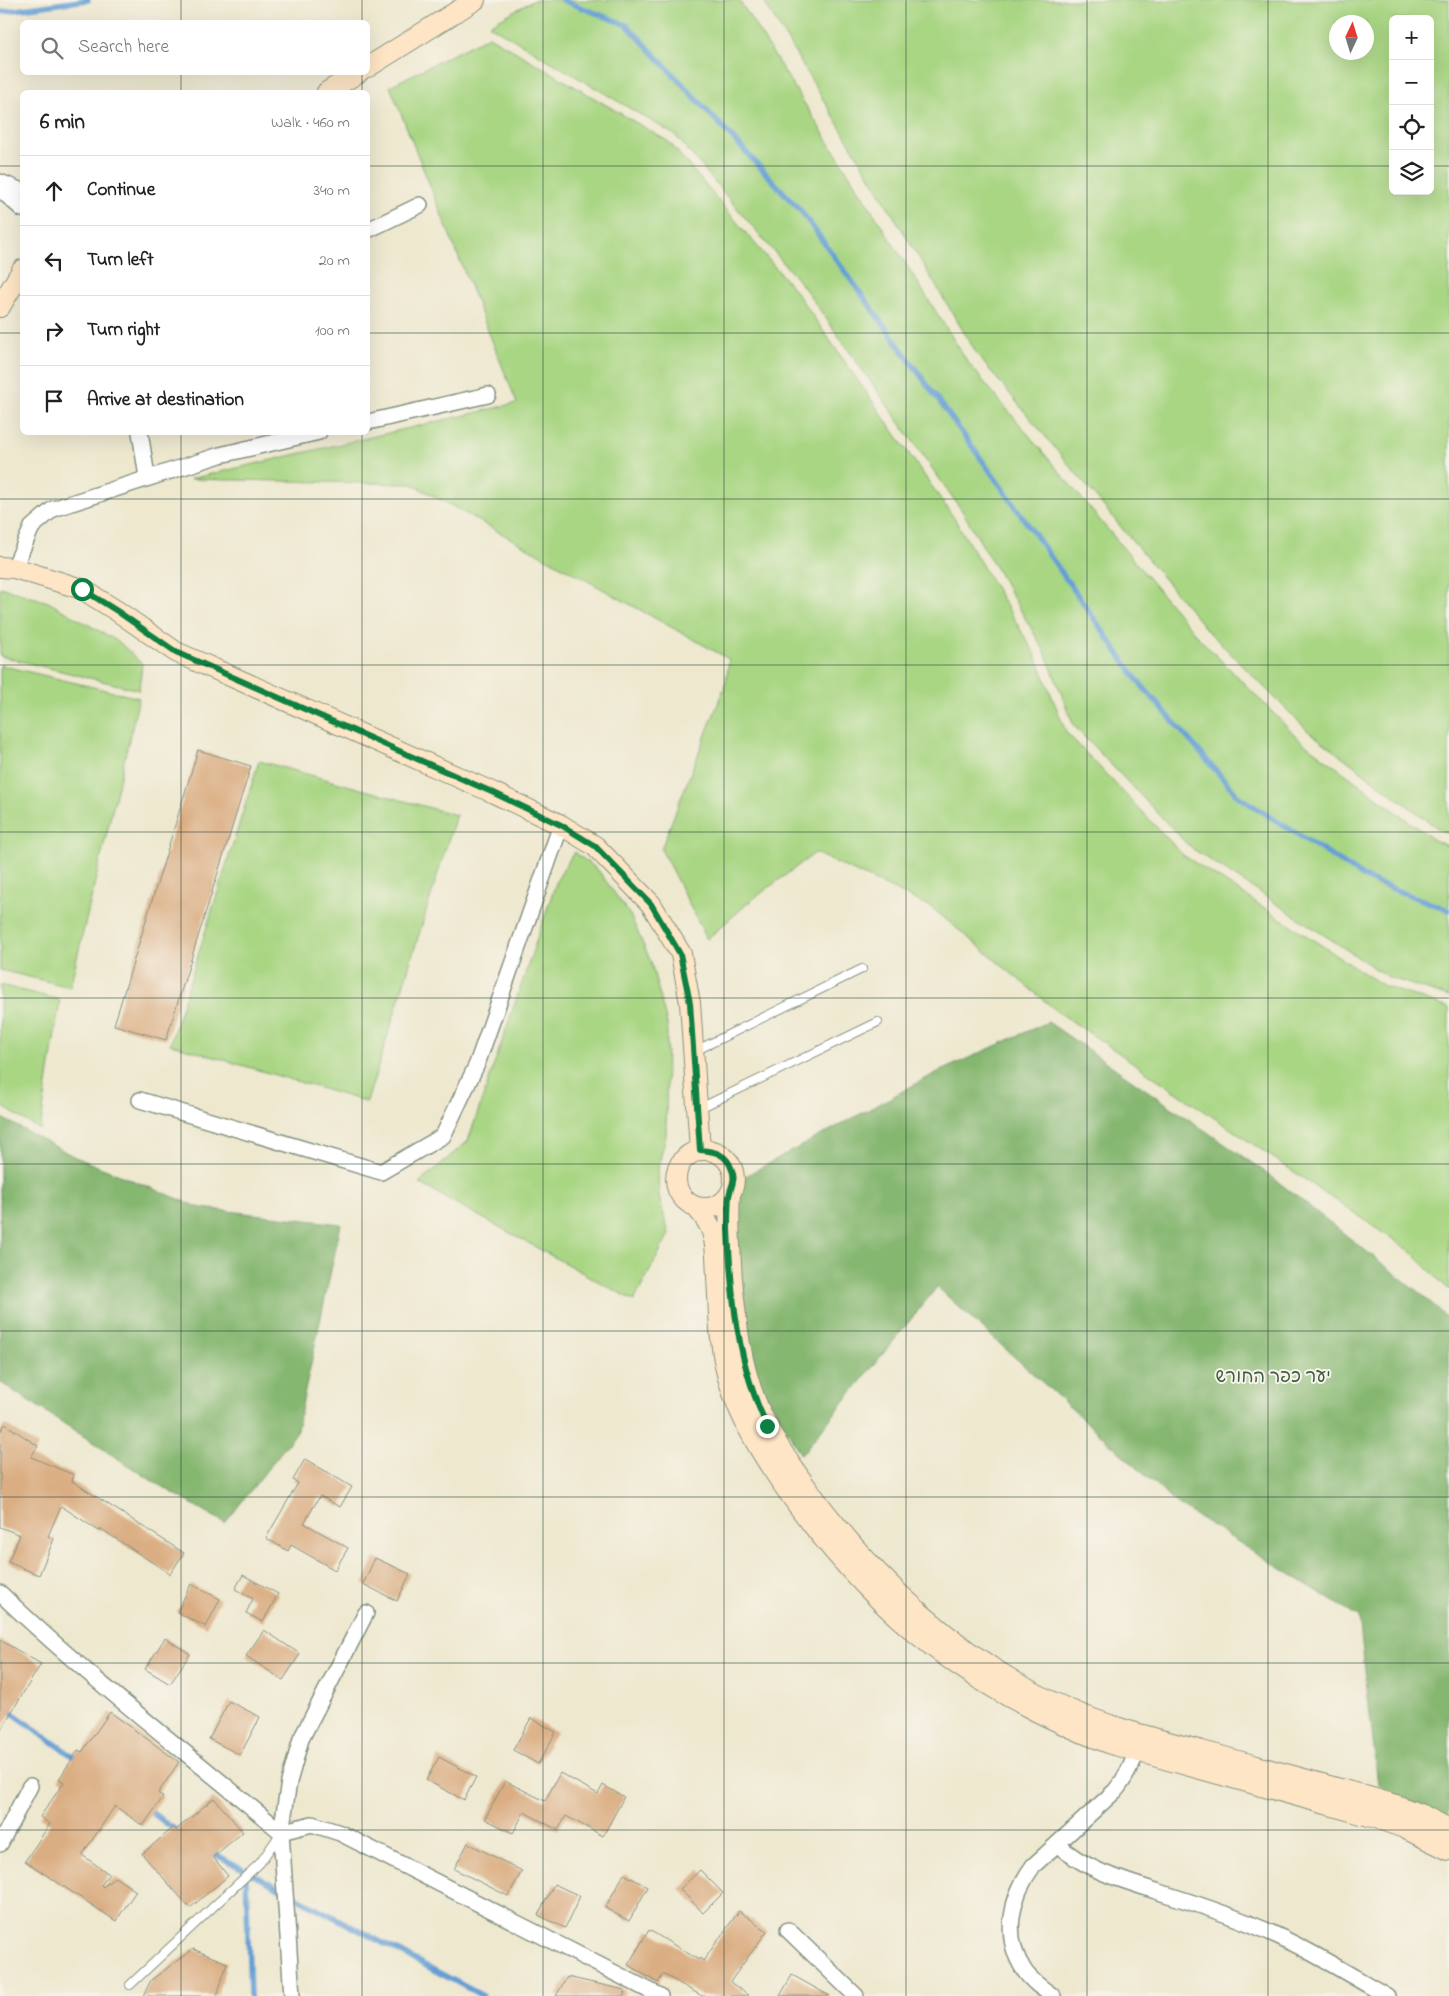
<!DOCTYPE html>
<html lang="en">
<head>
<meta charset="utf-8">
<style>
  :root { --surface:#fff; --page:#f2f2f2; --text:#202124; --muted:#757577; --line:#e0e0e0 }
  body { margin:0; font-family:"Indie Flower","Playpen Sans Hebrew",sans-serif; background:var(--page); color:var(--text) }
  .controls { position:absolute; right:15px; top:15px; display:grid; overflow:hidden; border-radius:8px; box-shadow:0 5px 20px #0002 }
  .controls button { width:45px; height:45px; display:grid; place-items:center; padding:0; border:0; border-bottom:1px solid var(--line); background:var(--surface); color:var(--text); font:25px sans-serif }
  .compass { position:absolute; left:1329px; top:15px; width:45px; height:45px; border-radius:50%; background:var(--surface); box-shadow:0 5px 20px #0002; rotate:4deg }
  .stop { position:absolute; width:15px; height:15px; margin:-11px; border:4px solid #0b8043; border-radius:50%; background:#fff }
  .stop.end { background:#0b8043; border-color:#fff; box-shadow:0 1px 5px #0008 }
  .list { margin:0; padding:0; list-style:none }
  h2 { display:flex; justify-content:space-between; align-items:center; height:65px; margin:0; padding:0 20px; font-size:21px }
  h2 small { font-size:16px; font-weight:400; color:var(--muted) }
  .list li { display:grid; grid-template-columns:32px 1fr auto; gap:15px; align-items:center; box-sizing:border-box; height:70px; padding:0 20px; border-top:1px solid var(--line) }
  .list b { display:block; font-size:19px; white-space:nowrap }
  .list em { font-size:16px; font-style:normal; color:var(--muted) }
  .icon { flex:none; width:28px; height:28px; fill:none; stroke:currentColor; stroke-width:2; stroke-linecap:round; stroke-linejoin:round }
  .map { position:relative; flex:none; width:1449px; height:1996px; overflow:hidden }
  .search { position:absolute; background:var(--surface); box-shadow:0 5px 20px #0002; left:20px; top:20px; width:350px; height:55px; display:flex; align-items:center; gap:12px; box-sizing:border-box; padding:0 18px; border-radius:8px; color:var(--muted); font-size:19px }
  .panel { position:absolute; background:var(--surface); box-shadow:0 5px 20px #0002; left:20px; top:90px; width:350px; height:345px; border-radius:8px }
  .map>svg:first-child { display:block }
</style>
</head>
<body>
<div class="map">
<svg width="1449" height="1996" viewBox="0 0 1449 1996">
  <rect width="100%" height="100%" fill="#f7f3e8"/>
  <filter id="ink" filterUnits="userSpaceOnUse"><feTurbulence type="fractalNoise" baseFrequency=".02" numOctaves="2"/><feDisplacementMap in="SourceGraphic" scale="10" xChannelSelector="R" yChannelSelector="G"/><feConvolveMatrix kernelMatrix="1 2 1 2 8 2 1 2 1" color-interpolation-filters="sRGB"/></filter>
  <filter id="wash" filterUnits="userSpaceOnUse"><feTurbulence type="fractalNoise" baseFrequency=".0096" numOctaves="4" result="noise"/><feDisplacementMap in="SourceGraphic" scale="20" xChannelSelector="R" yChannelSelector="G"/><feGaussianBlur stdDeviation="1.12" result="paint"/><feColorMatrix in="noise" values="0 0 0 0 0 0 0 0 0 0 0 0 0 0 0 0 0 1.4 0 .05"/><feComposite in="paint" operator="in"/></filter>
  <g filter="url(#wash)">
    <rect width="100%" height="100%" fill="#eee8cf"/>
    <!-- green -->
    <path fill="#a9d683" stroke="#648a5c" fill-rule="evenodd" d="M534 0H739L969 364 1197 636 1300 740 1434 840 1449 847V997L1388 977 1190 847 1074 726 1045 652 963 512 803 286 675 135 489 25Z
      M763 0H1449V834L1440 830 1308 731 1206 629 979 357ZM1393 19H1430V191H1393ZM1336 22H1366V52H1336Z
      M489 36 669 142 796 292 954 518 1036 656 1066 732 1183 855 1384 986 1449 1008V1290L1409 1250 1057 1011 931 907 815 853 748 903 707 939 661 849 726 683 729 659 412 484 190 479 517 403 390 86Z
      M0 587 48 602 119 642 142 664 139 690 0 656Z
      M0 665 139 698 70 987 0 970Z
      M259 761 456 815 367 1102 170 1044Z
      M574 852 598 870 630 915 651 962 667 1024 666 1135 658 1168 659 1197 669 1234 634 1301 419 1183 468 1141 557 880Z
      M0 985 60 1000 40 1130 0 1105Z"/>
    <!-- forest -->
    <path fill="#86b771" stroke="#527a52" d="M1048 1022 1268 1174 1426 1298 1449 1320V1820L1378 1785 1359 1617 1177 1504 937 1287 801 1455 758 1379 745 1323 727 1186 938 1072Z
      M0 1117 75 1157 201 1208 341 1224 296 1433 225 1523 154 1482 0 1382Z"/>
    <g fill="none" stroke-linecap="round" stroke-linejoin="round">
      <!-- stream -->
      <path stroke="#659fd4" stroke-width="5.5" d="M562 0 627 25 801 211 1000 485 1138 681 1239 797 1369 880 1449 910
        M0 12 88 0
        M0 1704 78 1760
        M147 1809 178 1832
        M211 1852 483 1996
        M246 1873 250 1996"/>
    </g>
    <g id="blocks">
      <!-- building -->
      <path fill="#daad82" d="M198 750 251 766 166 1040 114 1025Z
        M5 1424 38 1446 31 1457 74 1475 72 1481 184 1553 170 1574 101 1529 99 1531 61 1506 48 1536 54 1539 39 1575 8 1562 20 1535 0 1527V1432Z
        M305 1459 352 1487 340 1507 320 1496 304 1523 348 1548 335 1570 291 1545 288 1551 266 1538 298 1483 293 1480Z
        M375 1558 410 1574 397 1601 363 1584Z
        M243 1575 278 1594 263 1622 246 1613 253 1599 235 1589Z
        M191 1584 220 1599 206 1627 177 1612Z
        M264 1630 300 1654 283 1680 246 1656Z
        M165 1638 190 1654 170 1684 145 1669Z
        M0 1640 41 1664 0 1731Z
        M229 1701 260 1717 240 1755 209 1739Z
        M110 1712 179 1762 158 1793 163 1797 143 1826 115 1806 82 1855 109 1874 101 1885 103 1887 115 1877 136 1891 116 1921 25 1861 50 1824 40 1817 64 1782 59 1779 78 1750 82 1752Z
        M531 1718 556 1732 538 1764 513 1750Z
        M439 1757 476 1777 464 1800 426 1780Z
        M560 1773 598 1794 603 1785 624 1797 603 1836 566 1816 558 1830 524 1812 513 1833 485 1819 505 1781 545 1801Z
        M214 1798 243 1832 213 1857 228 1876 190 1908 142 1854 174 1827 176 1830Z
        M468 1843 522 1871 508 1896 454 1869Z
        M700 1870 723 1893 703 1913 680 1889Z
        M624 1874 648 1887 629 1921 605 1908Z
        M554 1884 580 1896 565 1928 538 1915Z
        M739 1911 767 1931 730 1982 749 1996H702L663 1974 658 1983 628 1965 649 1930 699 1960 700 1958 703 1961Z
        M193 1949 227 1963 217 1996H143L151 1980Z
        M792 1975 830 1996H780Z
        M567 1977 625 1990 624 1996H556Z"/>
    </g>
  </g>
  <g filter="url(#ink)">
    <use href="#blocks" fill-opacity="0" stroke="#869282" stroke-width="1"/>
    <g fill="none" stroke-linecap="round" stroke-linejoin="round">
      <!-- lane casing -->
      <g stroke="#869282" stroke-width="10">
        <path id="lane" d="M695 1051 862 969
          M698 1109 878 1022
          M130 1985 260 1863 280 1834"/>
      </g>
      <!-- street casing -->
      <g stroke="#869282" stroke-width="18">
        <path id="street" d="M0 182 22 191
          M0 189 22 209
          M368 230 420 205
          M368 422 488 395
          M140 432 147 477
          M14 568 32 527 53 509 220 455 319 432
          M140 1100 381 1172 443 1136 477 1064 561 825
          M0 1593C88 1678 188 1753 281 1832L312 1824 340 1833 660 1996
          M0 1844 30 1786
          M1057 1844C1087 1871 1122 1880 1159 1892 1191 1902 1222 1912 1253 1925 1300 1944 1343 1971 1387 1996
          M788 1930 856 1996
          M292 1996 281 1832 289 1782 301 1739 366 1613
          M1053 1996C1043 1989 1031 1981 1024 1970 1002 1937 1011 1896 1033 1866L1115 1791C1127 1777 1134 1761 1140 1743"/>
      </g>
      <!-- secondary casing -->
      <g stroke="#869282" stroke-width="22">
        <path id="secondary" d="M368 67 475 0
          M327 92 359 72
          M0 307 22 270
          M0 567 14 568 82 589 117 611 176 652 494 793 561 825 595 846 651 904 681 954 690 1003 700 1150
          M676 1179a29 29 0 1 1 58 0a29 29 0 1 1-58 0Z
          M730 1194C728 1223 730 1250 732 1279 736 1320 740 1363 756 1402 767 1431 786 1458 804 1484 872 1578 961 1662 1068 1709 1111 1728 1158 1739 1202 1751 1267 1769 1332 1786 1396 1805L1422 1815 1449 1829
          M696 1207C702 1214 709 1222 712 1232 717 1246 716 1262 717 1277 719 1310 719 1345 728 1378 741 1423 766 1462 794 1500 879 1618 974 1692 1111 1744L1376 1818 1404 1828 1449 1850"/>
      </g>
      <!-- lane -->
      <use href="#lane" stroke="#fff" stroke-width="8"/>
      <!-- street -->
      <use href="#street" stroke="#fff" stroke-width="15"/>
      <!-- secondary -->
      <use href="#secondary" stroke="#fde5c5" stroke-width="20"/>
    </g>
  </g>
  <g fill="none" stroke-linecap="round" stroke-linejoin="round" filter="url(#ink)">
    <!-- route -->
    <path stroke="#0b8043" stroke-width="6" d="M82 589 117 611 176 652 494 793 561 825 595 846 651 904 680 954 690 1003 700 1150C715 1151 727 1154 732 1170 736 1180 731 1186 729 1196 728 1207 728 1219 728 1230 731 1297 738 1365 767 1426"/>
  </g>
  <!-- grid -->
  <path fill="none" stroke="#1f3d34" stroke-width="1" stroke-opacity="0.55" d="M181 0V22M362 0V22M543 0V1996M724 0V1996M906 0V1996M1087 0V1996M1268 0V1996M181 72V92M362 72V92M0 166H22M368 166H1393M1430 166H1449M0 333H22M368 333H1449M181 432V1996M362 432V1996M0 499H1449M0 665H1449M0 832H1449M0 998H1449M0 1164H1449M0 1331H1449M0 1497H1449M0 1663H1449M0 1830H1449"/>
  <g text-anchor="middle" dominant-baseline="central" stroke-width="4" stroke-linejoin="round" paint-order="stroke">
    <!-- park labels -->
    <g font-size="18" fill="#3b5c44" stroke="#f7f3e8">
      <text x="1273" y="1378">יער כפר החורש</text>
    </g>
  </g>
</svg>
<div class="controls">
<button>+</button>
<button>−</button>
<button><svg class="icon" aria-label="locate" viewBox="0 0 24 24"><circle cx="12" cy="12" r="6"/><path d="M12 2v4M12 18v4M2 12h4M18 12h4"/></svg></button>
<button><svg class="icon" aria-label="layers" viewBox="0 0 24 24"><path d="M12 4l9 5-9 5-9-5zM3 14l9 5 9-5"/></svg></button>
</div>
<svg class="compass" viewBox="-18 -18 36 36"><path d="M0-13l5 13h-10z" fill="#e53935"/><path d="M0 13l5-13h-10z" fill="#757577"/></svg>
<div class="stop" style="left:82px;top:589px"></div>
<div class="stop end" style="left:767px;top:1426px"></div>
<div class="search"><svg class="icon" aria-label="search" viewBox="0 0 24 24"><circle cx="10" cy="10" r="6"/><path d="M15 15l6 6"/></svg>Search here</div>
<section class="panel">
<h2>6 min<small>Walk · 460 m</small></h2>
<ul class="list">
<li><svg class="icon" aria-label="ahead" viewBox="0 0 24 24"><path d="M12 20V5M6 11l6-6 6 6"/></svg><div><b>Continue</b></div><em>340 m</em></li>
<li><svg class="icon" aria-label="left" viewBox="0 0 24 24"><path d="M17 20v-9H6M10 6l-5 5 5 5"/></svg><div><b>Turn left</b></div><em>20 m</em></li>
<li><svg class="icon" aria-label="right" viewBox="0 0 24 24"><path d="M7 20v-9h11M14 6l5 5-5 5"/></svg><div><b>Turn right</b></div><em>100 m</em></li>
<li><svg class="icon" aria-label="arrive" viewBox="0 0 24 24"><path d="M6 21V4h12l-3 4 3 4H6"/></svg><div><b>Arrive at destination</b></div></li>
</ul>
</section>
</div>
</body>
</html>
